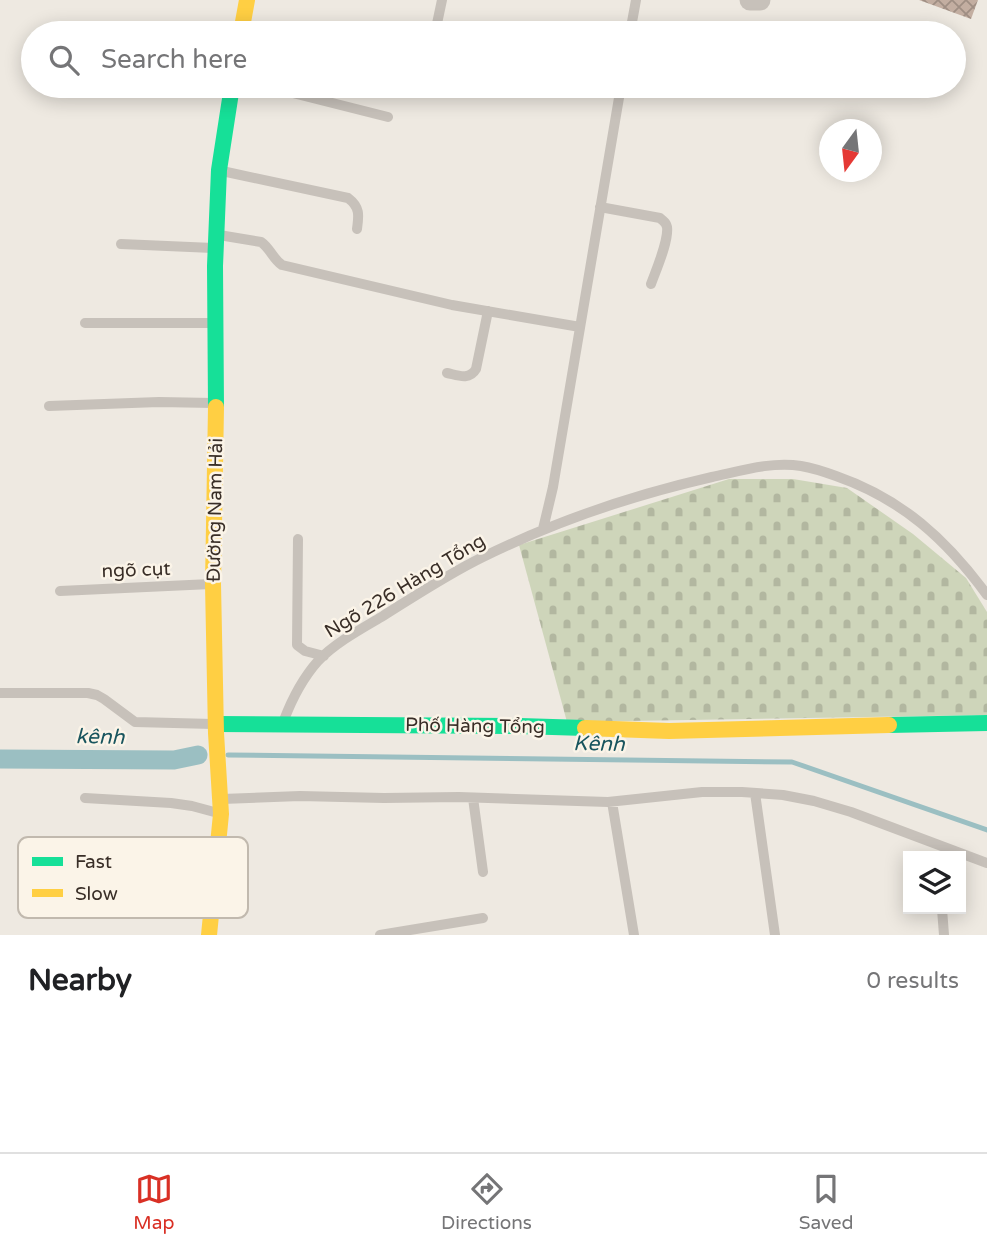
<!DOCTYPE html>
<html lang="en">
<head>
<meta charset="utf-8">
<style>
  :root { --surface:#fff; --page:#f2f2f2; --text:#202124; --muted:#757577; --line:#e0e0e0; --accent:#d93025 }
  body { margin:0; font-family:"Varela Round",sans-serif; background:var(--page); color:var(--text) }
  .controls { position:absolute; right:21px; bottom:21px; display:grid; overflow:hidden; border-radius:0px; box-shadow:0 4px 18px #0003 }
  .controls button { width:63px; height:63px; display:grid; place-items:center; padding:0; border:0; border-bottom:2px solid var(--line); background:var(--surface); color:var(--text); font:35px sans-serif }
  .compass { position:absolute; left:819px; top:119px; width:63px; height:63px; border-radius:50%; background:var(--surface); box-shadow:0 4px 18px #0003; rotate:195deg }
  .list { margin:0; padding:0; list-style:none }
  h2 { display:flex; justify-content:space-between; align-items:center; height:91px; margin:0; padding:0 28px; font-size:30px }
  h2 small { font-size:23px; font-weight:400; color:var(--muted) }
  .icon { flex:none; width:38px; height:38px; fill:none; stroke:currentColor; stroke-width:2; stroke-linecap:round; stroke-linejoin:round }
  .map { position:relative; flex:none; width:987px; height:935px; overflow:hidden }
  .search { position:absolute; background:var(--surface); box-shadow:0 4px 18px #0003; left:21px; right:21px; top:21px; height:77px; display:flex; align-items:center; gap:18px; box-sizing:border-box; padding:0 24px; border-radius:38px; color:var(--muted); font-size:26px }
  .sheet { height:217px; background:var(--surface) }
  nav { display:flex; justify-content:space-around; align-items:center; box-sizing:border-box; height:98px; border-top:2px solid var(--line); background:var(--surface); font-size:19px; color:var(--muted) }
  nav a { display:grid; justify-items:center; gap:4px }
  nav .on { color:var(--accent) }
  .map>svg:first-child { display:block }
</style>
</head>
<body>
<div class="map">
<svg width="987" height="935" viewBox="0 0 987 935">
  <defs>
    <pattern id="cemetery-stones" width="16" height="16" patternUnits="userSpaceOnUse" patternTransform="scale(1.75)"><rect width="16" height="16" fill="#ced5ba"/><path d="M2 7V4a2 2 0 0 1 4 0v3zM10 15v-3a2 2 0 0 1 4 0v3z" fill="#b2b7a0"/></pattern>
    <pattern id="building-cross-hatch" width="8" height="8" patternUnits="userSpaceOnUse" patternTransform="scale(1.75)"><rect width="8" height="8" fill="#c3aea1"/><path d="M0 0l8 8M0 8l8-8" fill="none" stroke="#9f8e83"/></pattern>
  </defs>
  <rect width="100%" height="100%" fill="#eee9e1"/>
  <!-- cemetery -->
  <path fill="url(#cemetery-stones)" d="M729 479H793L847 488 913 534 966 578 987 612V715L567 722 519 545Z"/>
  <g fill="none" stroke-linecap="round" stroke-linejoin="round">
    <!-- stream -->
    <path stroke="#9bbfc2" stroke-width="5" d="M228 755 792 762 987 830"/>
    <!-- canal -->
    <path stroke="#9bbfc2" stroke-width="19" d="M0 759 174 760 198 755"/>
  </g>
  <!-- building -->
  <path fill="url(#building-cross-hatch)" d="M919 0H978L971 19Z"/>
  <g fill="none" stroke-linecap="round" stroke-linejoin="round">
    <!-- lane -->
    <path stroke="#c7c1ba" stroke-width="10" d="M435 33 442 0
      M630 33 636 0
      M265 86 388 117
      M222 171 348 198C360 207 359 215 357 229
      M600 207 660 218C664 222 666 222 667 227 669 241 656 270 651 284
      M219 235 261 242C270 248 273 259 282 265L452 305 580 327
      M121 244 213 248
      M85 323H213
      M447 373C457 375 469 381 476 369L488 311
      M49 406 159 402 213 403
      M543 529 553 487 621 86
      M298 539 297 645 305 651 324 656
      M60 591 211 584
      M0 693H88L97 695 104 699 135 722 213 724
      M284 720C292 699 302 679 318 661 335 643 361 629 383 616 415 596 448 574 483 557 556 521 633 495 712 477 740 471 772 461 801 466 813 468 825 472 836 476 902 499 946 539 987 595
      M755 793 775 935
      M85 798 171 803 192 806 218 813
      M473 798 483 872
      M222 799 300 796 384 798 459 797 608 802 702 792H742L783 795 814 801 851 812 987 863
      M612 802 634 935
      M942 909 944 935
      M380 935 483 918"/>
    <!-- street -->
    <path stroke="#c7c1ba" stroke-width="21" d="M750 0H760"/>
    <!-- fast -->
    <path stroke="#16e098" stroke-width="16" d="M216 407 215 266 219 170 232 86
      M216 724 520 726 585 728
      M889 725 987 723"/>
    <!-- slow -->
    <path stroke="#ffcf43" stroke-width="16" d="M241 33 247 0
      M585 728 669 731 889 725
      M209 935 221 814 216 733 213 584 216 407"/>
  </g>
  <g text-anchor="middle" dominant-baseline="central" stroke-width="5" stroke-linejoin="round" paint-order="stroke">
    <!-- street labels -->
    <g font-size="19" fill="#392e27" stroke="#fbf4e8">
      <text transform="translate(215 510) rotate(-89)">Đường Nam Hải</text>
      <text transform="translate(136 570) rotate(-2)">ngõ cụt</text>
      <text transform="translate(405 586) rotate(-31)">Ngõ 226 Hàng Tổng</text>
      <text transform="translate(475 726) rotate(1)">Phố Hàng Tổng</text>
    </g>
    <!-- water labels -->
    <g font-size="21" font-style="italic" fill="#19555e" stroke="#fbf4e8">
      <text transform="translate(100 737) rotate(1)">kênh</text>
      <text transform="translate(599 744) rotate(1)">Kênh</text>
    </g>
  </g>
  <!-- legend -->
  <rect x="18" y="837" width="230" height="81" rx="10" fill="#fbf4e8" stroke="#c1b9ae" stroke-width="2"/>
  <rect x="32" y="857" width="31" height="9" fill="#16e098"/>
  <rect x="32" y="889" width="31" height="8" fill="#ffcf43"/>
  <g font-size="19" fill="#392e27">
    <text x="75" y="868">Fast</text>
    <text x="75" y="900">Slow</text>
  </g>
</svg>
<div class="controls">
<button><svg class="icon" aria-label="layers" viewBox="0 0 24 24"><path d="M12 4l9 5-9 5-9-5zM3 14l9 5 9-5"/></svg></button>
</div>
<svg class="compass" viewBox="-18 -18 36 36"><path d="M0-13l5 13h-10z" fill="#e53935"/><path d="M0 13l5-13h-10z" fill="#757577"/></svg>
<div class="search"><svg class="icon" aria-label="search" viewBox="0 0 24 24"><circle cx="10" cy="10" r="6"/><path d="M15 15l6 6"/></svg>Search here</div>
</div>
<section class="sheet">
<h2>Nearby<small>0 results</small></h2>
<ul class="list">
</ul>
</section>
<nav>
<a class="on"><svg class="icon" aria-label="map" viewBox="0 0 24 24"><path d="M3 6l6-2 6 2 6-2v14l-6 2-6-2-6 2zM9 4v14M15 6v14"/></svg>Map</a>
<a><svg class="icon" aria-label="directions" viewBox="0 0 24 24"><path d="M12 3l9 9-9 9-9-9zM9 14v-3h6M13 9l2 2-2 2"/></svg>Directions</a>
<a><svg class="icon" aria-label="saved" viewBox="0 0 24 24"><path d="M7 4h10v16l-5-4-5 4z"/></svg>Saved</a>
</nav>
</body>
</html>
